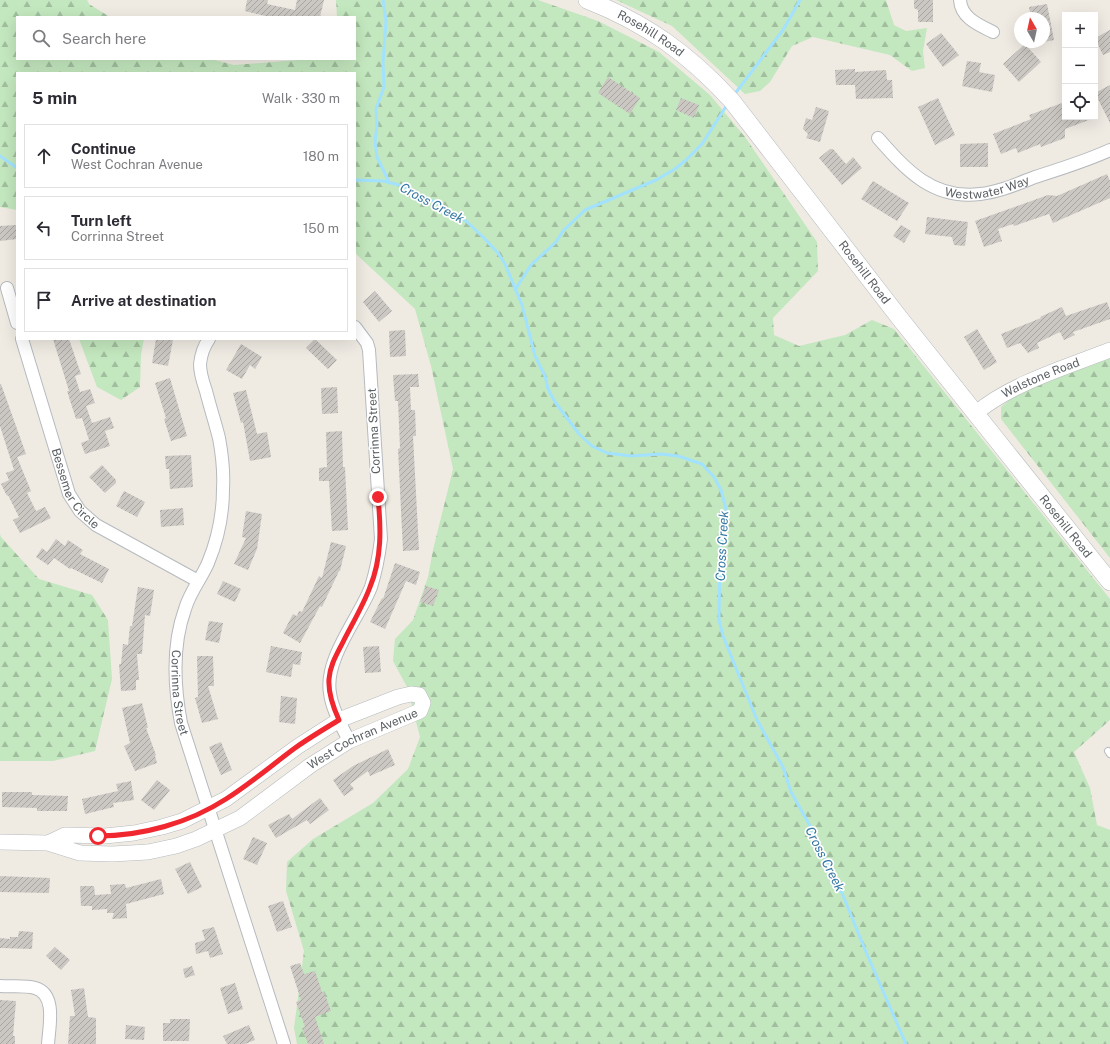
<!DOCTYPE html>
<html lang="en">
<head>
<meta charset="utf-8">
<style>
  :root { --surface:#fff; --page:#f2f2f3; --text:#2b2b33; --muted:#7c7c81; --line:#e1e1e2 }
  body { margin:0; font-family:"Public Sans",sans-serif; background:var(--page); color:var(--text) }
  .controls { position:absolute; right:12px; top:12px; display:grid; overflow:hidden; border-radius:0px; box-shadow:0 4px 16px #0002 }
  .controls button { width:36px; height:36px; display:grid; place-items:center; padding:0; border:0; border-bottom:1px solid var(--line); background:var(--surface); color:var(--text); font:20px sans-serif }
  .compass { position:absolute; left:1014px; top:12px; width:36px; height:36px; border-radius:50%; background:var(--surface); box-shadow:0 4px 16px #0002; rotate:351deg }
  .stop { position:absolute; width:12px; height:12px; margin:-9px; border:3px solid #f1272f; border-radius:50%; background:#fff }
  .stop.end { background:#f1272f; border-color:#fff; box-shadow:0 1px 4px #0008 }
  .list { margin:0; padding:0; list-style:none }
  h2 { display:flex; justify-content:space-between; align-items:center; height:52px; margin:0; padding:0 16px; font-size:17px }
  h2 small { font-size:13px; font-weight:400; color:var(--muted) }
  .list li { display:grid; grid-template-columns:26px 1fr auto; gap:12px; align-items:center; box-sizing:border-box; height:64px; margin:0 8px 8px; padding:0 8px; border:1px solid var(--line); border-radius:0px }
  .list b { display:block; font-size:15px; white-space:nowrap }
  .list p { margin:0; font-size:13px; white-space:nowrap; color:var(--muted) }
  .list em { font-size:13px; font-style:normal; color:var(--muted) }
  .icon { flex:none; width:22px; height:22px; fill:none; stroke:currentColor; stroke-width:2; stroke-linecap:round; stroke-linejoin:round }
  .map { position:relative; flex:none; width:1110px; height:1044px; overflow:hidden }
  .search { position:absolute; background:var(--surface); box-shadow:0 4px 16px #0002; left:16px; top:16px; width:340px; height:44px; display:flex; align-items:center; gap:10px; box-sizing:border-box; padding:0 14px; border-radius:0px; color:var(--muted); font-size:15px }
  .panel { position:absolute; background:var(--surface); box-shadow:0 4px 16px #0002; left:16px; top:72px; width:340px; height:268px; border-radius:0px }
  .map>svg:first-child { display:block }
</style>
</head>
<body>
<div class="map">
<svg width="1110" height="1044" viewBox="0 0 1110 1044">
  <defs>
    <pattern id="forest-firs" width="22" height="20" patternUnits="userSpaceOnUse"><rect width="22" height="20" fill="#c3e7be"/><path d="M5 1l3.5 6h-7zM16 11l3.5 6h-7z" fill="#a1bf9e"/></pattern>
    <pattern id="building-hatch" width="6" height="6" patternUnits="userSpaceOnUse"><rect width="6" height="6" fill="#cbc7c2"/><path d="M-1 1l2-2M0 6l6-6M5 7l2-2" fill="none" stroke="#a8a5a1"/></pattern>
  </defs>
  <rect width="100%" height="100%" fill="#efebe3"/>
  <!-- forest -->
  <path fill="url(#forest-firs)" d="M0 0H87L89 4 110 17H17V59H211L234 65 310 59H355V17H337L336 0H538L598 21 659 52 710 95 745 137 817 242 818 271 773 318 774 335 799 346 845 335 872 320 894 329 1110 599V720L1074 752 1090 788 1097 825 1110 830V1044H297L294 1028 304 951 286 891 287 862 313 839 373 803 408 769 420 737 407 687 393 661 395 639 413 620 428 577 433 550 453 469 431 366 415 309 355 253V73H17V210L0 207Z
    M616 0H886L894 25 906 31 927 28 923 51 925 68 912 71 890 55 813 37 792 46 770 82 760 91 745 94 672 26Z
    M79 339H144L141 355 140 387 121 400 97 387Z
    M1110 356V558L1001 419V407L1018 393Z
    M0 534 1 537 39 579 92 595 108 620 112 679 95 751 53 761H0Z"/>
  <g fill="none" stroke-linecap="round" stroke-linejoin="round">
    <!-- stream -->
    <path stroke="#a2e2ff" stroke-width="3" d="M383 0 386 21 383 63 384 87 376 109 377 125 375 142 377 157 389 182
      M734 95 783 30 800 0
      M0 156 17 168
      M355 180 383 181 399 185 433 201 466 221 483 237 498 253 505 264 522 305 535 356 545 376 548 389 555 402 579 434 592 446 607 453 631 456 661 454 678 456 702 464 714 477 721 490 726 509 725 528 720 548 719 620 723 636 757 720 783 767 791 792 809 824 820 850 835 876 866 952 906 1044
      M515 290 531 265 556 242 563 231 585 210 656 180 675 169 685 161 702 144 727 105"/>
  </g>
  <!-- building -->
  <path fill="url(#building-hatch)" d="M247 0H268L267 4 295 10 297 0H324L320 17H270L245 11Z
    M914 0H933V22H918V10L914 8Z
    M1047 4 1054 40 1044 42V18H1031L1029 7Z
    M1110 30V52L1103 55 1095 38Z
    M941 33 959 55 943 67 926 44Z
    M1025 44 1041 62 1019 82 1003 64Z
    M967 61 981 63 979 72 995 75 992 92 962 86Z
    M855 69V72L886 70 887 80H892L893 98 856 99 855 85H836L835 70Z
    M608 77 640 98 630 114 598 93Z
    M1110 85V123L1095 93Z
    M681 98 699 105 694 118 676 110Z
    M938 98 955 135 935 145 918 107Z
    M1065 102V117L1094 118 1065 129V138L1041 147 1040 144 1018 153 1016 148 1001 154 993 134 1031 119 1029 115Z
    M816 107 829 111 820 142 806 138 808 134 803 129 806 118 812 120Z
    M988 143V167H960V144Z
    M830 149H833L846 164 853 157 862 168 842 185 819 158Z
    M1107 174 1110 181V198L1053 223 1049 214 1014 226 1013 224 998 229 1002 241 984 247 975 221 1048 195 1057 196Z
    M873 181 909 203 897 221 861 199Z
    M927 217 968 222 965 246 954 245 952 237 925 234Z
    M16 225 17 239 0 241V226Z
    M901 225 911 231 904 243 893 236Z
    M375 291 392 311 379 322 363 302Z
    M1107 302 1110 310V319L1073 332 1075 335 1064 340 1060 332 1037 343 1039 348 1028 353 1020 343 1007 348 1001 334 1041 318 1040 317 1062 307 1066 316Z
    M977 329 997 362 984 370 964 337Z
    M405 330 406 356 390 357 389 331Z
    M53 339H69L81 374 75 376 80 392 90 389 95 403 86 406 92 423 110 417 114 428 105 431 110 446 85 454 81 443 89 440 82 418 76 419 67 391H69Z
    M156 339 173 340 168 366 152 363Z
    M315 339 337 360 328 369 306 348Z
    M241 344 262 357 255 369 250 365 242 379 226 370Z
    M418 374 419 387H410L411 410H415L416 436H413L419 550 403 551 398 449 400 448 398 401H395L393 375Z
    M170 378 187 436 171 441 164 419 166 418 155 383Z
    M0 384H1L26 454 17 457 31 491 27 493 36 511 45 507 51 518 20 533 13 520 19 517 8 495 7 496 1 484 9 480 6 473 14 470 0 426Z
    M337 387 338 413 322 414 321 388Z
    M246 390 257 434 267 432 271 457 250 461 243 422 241 423 233 393Z
    M342 431 343 467H345L348 530 332 531 329 481H319V468L327 467 326 432Z
    M191 455 193 487 170 489 169 469H166L165 456Z
    M102 465 116 480V483L105 493 89 477Z
    M124 491 145 502 137 517 116 506Z
    M183 508 184 525 161 527 160 510Z
    M246 511 262 514 257 549 248 570 234 564 246 538 242 537Z
    M56 539 65 546 68 540 83 550 80 554 109 569 102 583 71 568 70 569 54 558 48 565 36 557 42 548 47 552Z
    M331 542 346 546 340 571H339L322 607 320 606 300 643 283 633 293 614 297 616 299 611 302 612 319 576 322 578Z
    M395 563 420 572 416 585 406 581 385 629 370 622 382 598 383 599Z
    M223 581 241 589 235 602 217 594Z
    M426 586 439 590 433 606 420 602Z
    M138 587 154 590 150 616 145 615 142 654H137L139 680H136V690L121 691 119 664H121L123 644 128 645 130 626H132Z
    M209 621 223 623 219 643 205 640Z
    M271 646 302 652 300 665 293 664 291 677 266 672Z
    M379 646 381 672 365 673 363 647Z
    M197 656H213L214 686H208L218 719 202 723 195 698 198 697Z
    M281 696 297 698 295 724 279 722Z
    M142 703 148 728H146L156 755 155 756 157 763 135 771 124 746 130 743 122 708Z
    M221 742 232 770 221 775 209 747Z
    M388 749 395 765 370 776 368 771 350 784 354 789 344 796 333 780 353 766Z
    M157 780 170 790 154 810 141 800Z
    M131 781 134 800 113 803 114 807 85 814 82 799 118 791 116 784Z
    M2 792H32V795L68 796 67 811H37V808L2 807Z
    M320 798 329 810 310 824 307 820 276 838 268 825 289 814 292 819Z
    M253 837 267 843 257 865 243 859Z
    M190 862 202 887 188 894 175 869Z
    M0 876 50 878 49 893 0 892Z
    M161 879 164 894 126 904 127 918 112 919 114 913H107V909L92 910V906H81L80 886H94L95 895 111 894 110 885 125 884 126 888Z
    M283 901 292 927 277 932 268 906Z
    M214 927 223 954 210 958 208 951 196 954 195 943 205 940 202 930Z
    M19 931 33 932 32 949 0 948V938L10 939V937H18Z
    M55 947 70 960 61 970 46 956Z
    M300 963 304 974 315 971 322 992H324L331 1011 315 1017 324 1044H308L302 1028 305 1027 296 1002 301 1000 290 966Z
    M192 966 195 975 185 978 183 969Z
    M235 983 243 1009 228 1014 220 988Z
    M84 988 88 1017 96 1018V1044H68L70 1016H75L71 990Z
    M0 1000 16 1001 13 1036H15V1044H0Z
    M170 1019H190L189 1041H163V1023H170Z
    M126 1025 145 1027 144 1040 125 1039Z
    M249 1025 255 1040 245 1044H227L223 1036Z"/>
  <g fill="none" stroke-linecap="round" stroke-linejoin="round">
    <!-- service casing -->
    <g stroke="#b6babe" stroke-width="8">
      <path id="service" d="M1108 751 1110 754"/>
    </g>
    <!-- minor casing -->
    <g stroke="#b6babe" stroke-width="14">
      <g id="minor">
        <path d="M960 0C961 18 979 25 993 32"/>
        <path id="s1" d="M878 138C906 170 933 200 980 194 999 192 1017 184 1035 177 1060 169 1086 161 1110 150"/>
        <path d="M7 288 17 323"/>
        <path id="s2" d="M22 339 69 494 80 511 96 525 198 581"/>
        <path id="s3" d="M209 339C204 346 201 355 200 364 200 374 203 382 206 391 210 407 215 422 219 438 222 454 224 472 223 489 223 515 218 539 208 563 201 579 190 592 185 609 172 645 174 686 181 723L284 1044"/>
        <path d="M349 741C342 726 332 710 330 693 324 659 359 618 371 587 376 571 379 555 381 539L369 350 367 343 355 327"/>
        <path d="M0 986C11 987 24 985 35 988 57 994 49 1027 48 1044"/>
      </g>
    </g>
    <!-- tertiary casing -->
    <g stroke="#b6babe" stroke-width="16">
      <g id="tertiary">
        <path id="s4" d="M976 413C1012 383 1067 367 1110 350"/>
        <path id="s5" d="M0 842 48 843 80 853 112 854 148 852 176 846 196 839 240 818 311 765 349 741 420 711 423 703 419 695 411 694 398 697 339 720 297 747 226 799 182 821 162 827 134 833 105 836 65 835 48 843"/>
      </g>
    </g>
    <!-- secondary casing -->
    <g stroke="#b4b9be" stroke-width="18">
      <g id="secondary">
        <path id="s6" d="M587 0C646 23 689 54 732 101L898 316 1110 582"/>
      </g>
    </g>
    <!-- service -->
    <use href="#service" stroke="#fff" stroke-width="6"/>
    <!-- minor -->
    <use href="#minor" stroke="#fff" stroke-width="12"/>
    <!-- tertiary -->
    <use href="#tertiary" stroke="#fff" stroke-width="15"/>
    <!-- secondary -->
    <use href="#secondary" stroke="#fff" stroke-width="17"/>
  </g>
  <g fill="none" stroke-linecap="round" stroke-linejoin="round">
    <!-- route -->
    <path stroke="#f1272f" stroke-width="5" d="M98 836C142 836 189 823 226 799 250 784 272 765 295 748 309 738 324 729 339 720 333 707 328 693 329 679 330 665 337 654 343 642 352 624 363 606 370 587 382 558 381 528 378 497"/>
  </g>
  <g text-anchor="middle" dominant-baseline="central" stroke-width="3.5" stroke-linejoin="round" paint-order="stroke">
    <!-- street labels -->
    <g font-size="12" fill="#5b6064" stroke="#fff">
      <text stroke="none"><textPath href="#s6" startOffset="72">Rosehill Road</textPath></text>
      <text stroke="none"><textPath href="#s1" startOffset="130">Westwater Way</textPath></text>
      <text stroke="none"><textPath href="#s6" startOffset="395">Rosehill Road</textPath></text>
      <text stroke="none"><textPath href="#s4" startOffset="74">Walstone Road</textPath></text>
      <text transform="translate(374 431) rotate(-93)">Corrinna Street</text>
      <text stroke="none"><textPath href="#s2" startOffset="160">Bessemer Circle</textPath></text>
      <text stroke="none"><textPath href="#s6" startOffset="719">Rosehill Road</textPath></text>
      <text stroke="none"><textPath href="#s3" startOffset="367">Corrinna Street</textPath></text>
      <text stroke="none"><textPath href="#s5" startOffset="395">West Cochran Avenue</textPath></text>
    </g>
    <!-- water labels -->
    <g font-size="13" font-style="italic" fill="#3678a3" stroke="#fff">
      <text transform="translate(432 203) rotate(28)">Cross Creek</text>
      <text transform="translate(722 546) rotate(-87)">Cross Creek</text>
      <text transform="translate(825 859) rotate(63)">Cross Creek</text>
    </g>
  </g>
</svg>
<div class="controls">
<button>+</button>
<button>−</button>
<button><svg class="icon" aria-label="locate" viewBox="0 0 24 24"><circle cx="12" cy="12" r="6"/><path d="M12 2v4M12 18v4M2 12h4M18 12h4"/></svg></button>
</div>
<svg class="compass" viewBox="-18 -18 36 36"><path d="M0-13l5 13h-10z" fill="#e53935"/><path d="M0 13l5-13h-10z" fill="#7c7c81"/></svg>
<div class="stop" style="left:98px;top:836px"></div>
<div class="stop end" style="left:378px;top:497px"></div>
<div class="search"><svg class="icon" aria-label="search" viewBox="0 0 24 24"><circle cx="10" cy="10" r="6"/><path d="M15 15l6 6"/></svg>Search here</div>
<section class="panel">
<h2>5 min<small>Walk · 330 m</small></h2>
<ul class="list">
<li><svg class="icon" aria-label="ahead" viewBox="0 0 24 24"><path d="M12 20V5M6 11l6-6 6 6"/></svg><div><b>Continue</b><p>West Cochran Avenue</p></div><em>180 m</em></li>
<li><svg class="icon" aria-label="left" viewBox="0 0 24 24"><path d="M17 20v-9H6M10 6l-5 5 5 5"/></svg><div><b>Turn left</b><p>Corrinna Street</p></div><em>150 m</em></li>
<li><svg class="icon" aria-label="arrive" viewBox="0 0 24 24"><path d="M6 21V4h12l-3 4 3 4H6"/></svg><div><b>Arrive at destination</b></div></li>
</ul>
</section>
</div>
</body>
</html>
